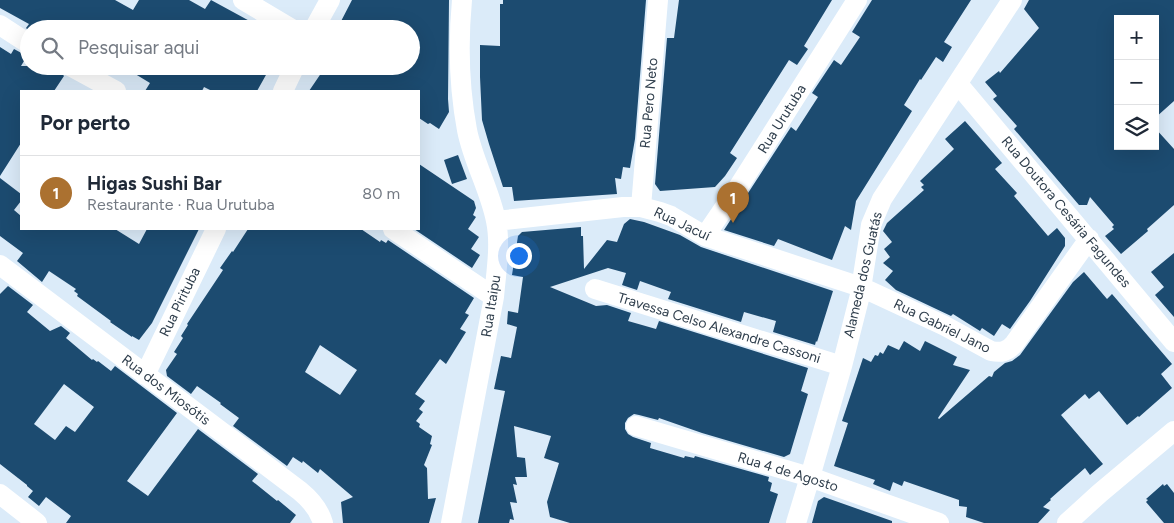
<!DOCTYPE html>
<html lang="pt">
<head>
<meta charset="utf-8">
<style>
  :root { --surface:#fff; --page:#f6f6f7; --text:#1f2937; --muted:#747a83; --line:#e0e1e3; --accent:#ab7130 }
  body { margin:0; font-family:Figtree,sans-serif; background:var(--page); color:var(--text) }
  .controls { position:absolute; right:15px; top:15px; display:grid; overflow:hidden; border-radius:0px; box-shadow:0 5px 20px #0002 }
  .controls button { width:45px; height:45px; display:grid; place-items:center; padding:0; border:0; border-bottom:1px solid var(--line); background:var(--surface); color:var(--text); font:25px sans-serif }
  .you { position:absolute; left:518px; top:255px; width:18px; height:18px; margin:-12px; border:4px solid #fff; border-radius:50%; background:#1a73e8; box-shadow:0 0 0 8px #1a73e833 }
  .badge { display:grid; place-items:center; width:32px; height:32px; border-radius:50%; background:var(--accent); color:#fff; font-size:16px; font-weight:700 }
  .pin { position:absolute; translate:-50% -41px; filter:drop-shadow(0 1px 2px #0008) }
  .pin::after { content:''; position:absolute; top:26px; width:18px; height:15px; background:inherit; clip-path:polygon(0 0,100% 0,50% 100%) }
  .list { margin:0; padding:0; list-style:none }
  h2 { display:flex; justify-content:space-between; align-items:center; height:65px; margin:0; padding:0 20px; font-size:21px }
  h2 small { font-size:16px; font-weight:400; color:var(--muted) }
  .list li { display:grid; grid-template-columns:32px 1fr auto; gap:15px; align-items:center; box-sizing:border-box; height:75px; padding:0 20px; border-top:1px solid var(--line) }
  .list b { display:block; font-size:19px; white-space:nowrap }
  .list p { margin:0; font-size:16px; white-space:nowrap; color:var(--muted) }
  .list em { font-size:16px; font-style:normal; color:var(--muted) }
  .icon { flex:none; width:28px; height:28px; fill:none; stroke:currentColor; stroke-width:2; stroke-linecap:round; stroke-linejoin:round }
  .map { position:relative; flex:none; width:1174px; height:523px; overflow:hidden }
  .search { position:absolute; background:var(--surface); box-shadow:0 5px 20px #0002; left:20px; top:20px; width:400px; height:55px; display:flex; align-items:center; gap:12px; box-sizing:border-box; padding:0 18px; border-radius:28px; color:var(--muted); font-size:19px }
  .panel { position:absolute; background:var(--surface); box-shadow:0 5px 20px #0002; left:20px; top:90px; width:400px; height:140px; border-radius:0px }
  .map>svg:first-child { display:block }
</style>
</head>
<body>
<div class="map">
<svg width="1174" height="523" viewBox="0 0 1174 523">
  <rect width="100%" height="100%" fill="#dbebf9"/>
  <!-- building -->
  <path fill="#1c4b70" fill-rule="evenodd" d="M0 0H115L133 10 139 0H189L205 9 211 0 264 29H27L26 28 29 24 0 8Z
    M352 0H449L448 99 449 112 439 129 430 123 428 124 419 118V91H309L326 66H411V29H337Z
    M503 0H646L635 139 630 168 623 167 621 179 615 178 617 194 514 201 512 187H503L489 144 482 120 480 77V45L500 46V4H503Z
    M679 0H832L804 46 808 49 797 65 789 60 730 153 737 158 725 176 715 187 660 191 655 184 667 38H674Z
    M872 0H971L944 42 952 47 943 62 936 57 921 80 920 79 904 105 912 111 856 201 851 230 845 226 832 260 778 239 774 246 724 230 791 127 796 131 818 97 812 93 834 60 841 65 860 37 852 32Z
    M1029 0H1174V101L1155 118V19H1118V146H1155V128L1174 149V205L1147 229 1148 231 1121 254 1105 236 1114 229 1112 227 1114 225 1090 197 1087 205H1079L1014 129 1017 126 993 99 997 96 985 82 999 71 1000 73 1039 28 1024 9Z
    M0 47 11 54 14 49 27 56 21 66H50L60 71 64 76 54 91H21V143L0 176Z
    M122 66H271L257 91H212L204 87 202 91H145L150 83Z
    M965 121 1002 163 995 169 1017 193 1014 196 1048 236 1057 228 1065 238V246L1030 301 1010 329 1002 324 994 336 982 328 980 331 953 314 951 316 896 290 885 280 893 271 883 263 890 257 884 249 892 242 883 231 887 223 924 190 921 187 924 185 920 181 954 149 945 139Z
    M458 155 467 179 452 184 444 160Z
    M419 164 474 201 476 208 473 215 476 217 468 229 479 237 471 249 480 255 472 268 414 229H419Z
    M0 178 21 194V201L14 210 21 216V229H115L139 244 147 229H199L152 323 139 340 132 336V337L110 322 111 321 77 296 78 294 74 291 76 289 49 271 42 282 17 261 23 253 0 236Z
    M630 219 644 222 680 235 701 247 833 291 817 342 816 341 815 345 773 332 776 321 744 312 741 322 668 299 671 292 640 281 637 290 622 285 626 273 608 268 550 287 596 306 607 305 631 313 628 321 656 329 659 321 808 368 801 391 808 394 790 454 784 457 702 433 659 418 658 420 639 415 634 414 628 418 625 423V429L628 434 633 437 651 443 650 448 684 458 685 456 694 458 695 456 769 477 768 481 772 483 770 491 778 494 769 523H570L550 517 547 502 559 463 544 458 551 436 514 426 517 457 525 458 527 477H515L517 485 513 484 517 503 510 502 514 520 510 519 509 523H478L505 391 494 389 501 356 511 358 517 327 507 324 508 311 518 313 523 277 512 275 518 236 522 232 581 227V236H583L584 269 607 240 617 242 624 224Z
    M248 229H361L380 242 381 240 386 243 388 240 474 298 465 313 469 315 460 329 466 332 446 364 440 359 415 394 425 401 419 409 423 412 416 421 420 424 419 427 432 436 430 444 432 445 424 465 427 468 428 499 436 498 429 523H343L341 502 353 497 320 469 318 473 303 461 302 463 293 457 287 466 233 426 239 418 220 404 221 403 197 386 191 394 167 376 166 370 177 354 174 352 183 338 181 336 188 325 187 324 223 270 220 268 232 251 233 252ZM320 345 357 370 340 395 305 372Z
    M1174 253V317L1155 295 1164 287 1151 272Z
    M1084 272 1107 299 1112 294 1172 364 1161 374 1172 388 1139 417 1138 416 1127 425 1099 391 1089 399 1085 394 1061 415 1103 464 1090 475 1085 468 1050 499 1051 500 1043 507 1050 510 1038 523H984L966 517 967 507 959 506V500L904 481 902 486 893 482 890 491 873 484 875 480 834 466 848 423 842 421 863 358 871 362 875 355 878 356 880 352 883 354 888 345 899 350 904 341 920 351 925 341 957 357 953 365 970 370 938 418 939 419 989 376 992 377 994 372 1005 363 1012 361 1020 355 1073 282Z
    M8 286 33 305 27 312 50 331 61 326 70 333 66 338 92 360 93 359 97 362 98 361 111 371 115 366 177 413 127 481 148 496 198 429 258 474 252 481 277 501 278 500 296 515 290 523H66L71 516 46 497 39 506 28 497 33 491 27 486V485L0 464V294ZM64 384 94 407 75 432 66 426 55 440 34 424Z
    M1163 484 1164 486 1167 484 1174 493V523H1164L1146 502 1148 500 1146 499Z
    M824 497 892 521V523H812L818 501Z"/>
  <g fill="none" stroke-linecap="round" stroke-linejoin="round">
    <!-- minor -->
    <path stroke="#fff" stroke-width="20" d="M243 0 292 29
      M0 25 29 44
      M314 29 330 0
      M70 66 116 91
      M958 84 1174 342
      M283 91 295 66
      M641 207 658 0
      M496 221 623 207H641L660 212 671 216 705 236 861 287 945 326 991 351C1001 353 1007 352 1014 344L1089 239
      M393 229 494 297
      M705 236 739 186 857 0
      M0 265 300 491C311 500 319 509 323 523
      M595 289 842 366
      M145 375 216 229
      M636 426 810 477 939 523
      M0 494 37 523
      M451 523 494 297C496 273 501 245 496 221 490 190 473 161 467 130 459 87 458 43 462 0
      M796 523 810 477 842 366 860 295 871 225 882 199 1012 0
      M1067 523 1100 493 1174 431"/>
  </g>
  <g text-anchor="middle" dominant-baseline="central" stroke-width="5" stroke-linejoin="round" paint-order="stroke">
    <!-- street labels -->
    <g font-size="14" fill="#2f3e4c" stroke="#fff">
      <text transform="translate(649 103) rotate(-85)">Rua Pero Neto</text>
      <text transform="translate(782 119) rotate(-58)">Rua Urutuba</text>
      <text transform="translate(1066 212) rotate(50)">Rua Doutora Cesária Fagundes</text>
      <text transform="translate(682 224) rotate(25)">Rua Jacuí</text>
      <text transform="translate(863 275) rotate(-77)">Alameda dos Guatás</text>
      <text transform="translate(180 302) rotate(-64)">Rua Pirituba</text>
      <text transform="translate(491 306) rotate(-81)">Rua Itaipu</text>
      <text transform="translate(942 326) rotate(26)">Rua Gabriel Jano</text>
      <text transform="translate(719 328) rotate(17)">Travessa Celso Alexandre Cassoni</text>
      <text transform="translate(166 390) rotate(37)">Rua dos Miosótis</text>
      <text transform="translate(788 472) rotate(17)">Rua 4 de Agosto</text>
    </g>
  </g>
</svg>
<div class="controls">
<button>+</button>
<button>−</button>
<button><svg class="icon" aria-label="layers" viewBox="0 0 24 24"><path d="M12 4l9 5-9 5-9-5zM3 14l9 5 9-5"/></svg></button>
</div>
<div class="you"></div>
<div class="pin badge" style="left:733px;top:223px">1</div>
<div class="search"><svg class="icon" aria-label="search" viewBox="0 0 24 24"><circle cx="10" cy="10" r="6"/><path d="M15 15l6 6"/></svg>Pesquisar aqui</div>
<section class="panel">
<h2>Por perto<small></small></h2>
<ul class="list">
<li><span class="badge">1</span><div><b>Higas Sushi Bar</b><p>Restaurante · Rua Urutuba</p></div><em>80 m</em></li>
</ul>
</section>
</div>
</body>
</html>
